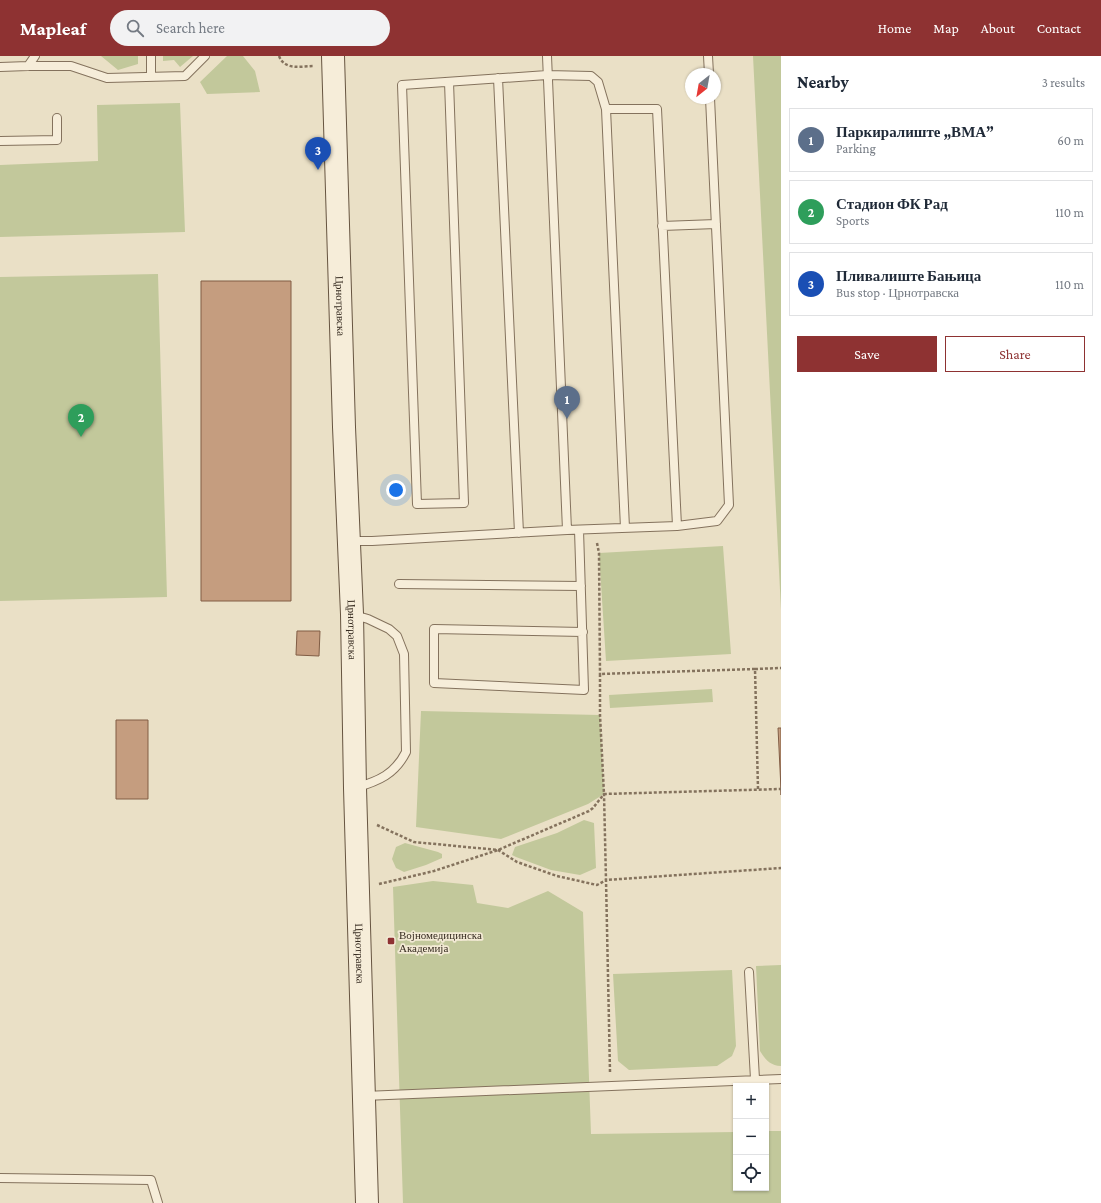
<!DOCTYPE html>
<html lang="en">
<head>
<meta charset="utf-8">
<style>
  :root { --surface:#fff; --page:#f2f2f3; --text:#1f2937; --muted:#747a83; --line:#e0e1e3; --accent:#8e3232 }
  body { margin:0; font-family:"Crimson Pro",serif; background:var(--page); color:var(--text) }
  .controls { position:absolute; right:12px; bottom:12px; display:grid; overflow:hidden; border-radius:0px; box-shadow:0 1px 3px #0004 }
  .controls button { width:36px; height:36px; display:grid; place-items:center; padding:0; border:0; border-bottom:1px solid var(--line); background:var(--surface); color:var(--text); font:20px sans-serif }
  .compass { position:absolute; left:685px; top:12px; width:36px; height:36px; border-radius:50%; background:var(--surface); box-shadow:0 1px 3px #0004; rotate:211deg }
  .you { position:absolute; left:396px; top:434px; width:14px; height:14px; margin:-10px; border:3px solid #fff; border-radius:50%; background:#1a73e8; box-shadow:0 0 0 6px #1a73e833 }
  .badge { display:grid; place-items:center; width:26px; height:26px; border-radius:50%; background:var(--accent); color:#fff; font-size:13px; font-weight:700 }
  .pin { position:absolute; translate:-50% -33px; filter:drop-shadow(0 1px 2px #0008) }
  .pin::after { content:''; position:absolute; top:21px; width:14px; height:12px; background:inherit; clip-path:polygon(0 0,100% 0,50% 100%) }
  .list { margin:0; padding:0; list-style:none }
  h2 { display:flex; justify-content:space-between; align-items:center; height:52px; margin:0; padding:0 16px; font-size:17px }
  h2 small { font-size:13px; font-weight:400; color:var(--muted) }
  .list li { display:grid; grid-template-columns:26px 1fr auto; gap:12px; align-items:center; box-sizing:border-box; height:64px; margin:0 8px 8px; padding:0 8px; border:1px solid var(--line); border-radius:0px }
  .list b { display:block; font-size:15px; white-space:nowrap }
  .list p { margin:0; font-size:13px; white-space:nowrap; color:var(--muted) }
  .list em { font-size:13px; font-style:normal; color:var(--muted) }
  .actions { display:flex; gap:8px; padding:12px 16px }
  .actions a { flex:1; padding:9px 0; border:1px solid var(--accent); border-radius:0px; text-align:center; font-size:14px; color:var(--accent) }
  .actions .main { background:var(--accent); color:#fff }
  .icon { flex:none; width:22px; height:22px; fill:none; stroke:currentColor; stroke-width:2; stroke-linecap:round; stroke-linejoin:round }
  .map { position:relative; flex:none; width:781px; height:1147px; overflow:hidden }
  header { display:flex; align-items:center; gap:24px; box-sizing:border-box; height:56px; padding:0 20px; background:var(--accent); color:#fff }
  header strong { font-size:19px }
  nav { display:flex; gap:22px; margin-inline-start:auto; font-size:14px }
  .search { width:280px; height:36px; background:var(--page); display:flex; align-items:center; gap:10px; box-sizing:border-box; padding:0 14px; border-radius:22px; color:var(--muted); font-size:15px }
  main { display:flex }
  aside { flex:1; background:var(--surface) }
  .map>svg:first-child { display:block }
</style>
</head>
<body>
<header>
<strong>Mapleaf</strong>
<div class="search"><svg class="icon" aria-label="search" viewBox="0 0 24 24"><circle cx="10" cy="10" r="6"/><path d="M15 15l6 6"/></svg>Search here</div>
<nav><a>Home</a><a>Map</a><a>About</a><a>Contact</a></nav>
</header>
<main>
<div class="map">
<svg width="781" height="1147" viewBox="0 0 781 1147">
  <rect width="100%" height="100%" fill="#eae0c6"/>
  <!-- green -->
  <path fill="#c2c89b" d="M101 0H138V8L118 14Z
    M163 0H193L180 11 174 4 163 5Z
    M227 0H243L255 15 260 36 207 38 200 26Z
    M753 0H781V554Z
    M180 47 185 176 0 181V109L98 105 97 49Z
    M158 218 167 541 0 545V221Z
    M723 490 731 598 606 605 599 497Z
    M712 633 713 646 610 652 609 639Z
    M421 655 600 659 604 738 588 748 501 783 416 771Z
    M584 764 594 767 596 812 580 819 551 814 516 801 512 799 515 791 557 777Z
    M405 787 438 796 442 798V802L426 809 404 816 396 812 392 803 396 791Z
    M433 825 473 829 477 847 508 852 548 835 583 856 591 1078 736 1076V1132H766V1075H781V1147H403L393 831Z
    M781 909V1010C770 1010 765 1003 760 995L756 910Z
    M732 914 736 990 732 1000 717 1010 629 1014 618 1005 613 918Z"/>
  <!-- building -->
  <path fill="#c59d7f" stroke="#815d45" d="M201 225H291V545H201Z
    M297 575H320L319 600 296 599Z
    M116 664H148V743H116Z
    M778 672H781V739V733Z"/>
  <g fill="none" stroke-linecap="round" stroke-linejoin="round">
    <!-- service casing -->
    <g stroke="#84725d" stroke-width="10">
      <path id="service" d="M547 0 567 474
        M708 0 709 18
        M28 10 35 0
        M0 11 28 10H71L107 22 185 20 205 0
        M151 21V0
        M498 22 519 477
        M449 26 464 447 417 448 402 29 547 19 591 20 598 26 606 53 625 472
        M606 53H657L677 470
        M0 85 57 84V62
        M662 170 716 168
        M579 474 584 634 434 627V573L583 576
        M350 485H372L567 474 677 470 717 465 729 449 710 42
        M399 528 581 530
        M354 559 368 563 389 573 397 580 404 598 406 696C395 718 379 725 355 732
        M749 916 755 1023
        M364 1040 781 1023
        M0 1122 151 1124 158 1147"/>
    </g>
    <!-- secondary casing -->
    <g stroke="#665440" stroke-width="24">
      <g id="secondary">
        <path id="s1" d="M333 0 344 371 352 558 355 732 367 1147"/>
      </g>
    </g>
    <!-- path -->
    <path stroke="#84725d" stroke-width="2.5" stroke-dasharray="3 2" stroke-linecap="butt" d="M279 0C285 15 301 10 314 10
      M597 487 599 497 600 618
      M755 613 600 618V659L604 738 781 733
      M758 733 755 613 781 612
      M377 769 414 786 498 794 517 806 557 820 597 829 606 824 604 738 593 752 589 755 498 794 434 815 379 828
      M610 1016 606 824 781 812"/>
    <!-- service -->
    <use href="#service" stroke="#f6edd9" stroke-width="8"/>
    <!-- secondary -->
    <use href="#secondary" stroke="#f6edd9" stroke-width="22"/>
  </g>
  <!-- markers -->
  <rect fill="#8e3232" stroke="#f3ead5" stroke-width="1.5" x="387" y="881" width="8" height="8" rx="2"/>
  <g text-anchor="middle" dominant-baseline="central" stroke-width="3.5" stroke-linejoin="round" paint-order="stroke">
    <!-- street labels -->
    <g font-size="11" fill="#362b20" stroke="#f3ead5">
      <text stroke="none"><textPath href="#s1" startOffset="250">Црнотравска</textPath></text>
      <text stroke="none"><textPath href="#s1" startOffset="574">Црнотравска</textPath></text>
      <text stroke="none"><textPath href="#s1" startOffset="898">Црнотравска</textPath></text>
    </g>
    <!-- poi labels -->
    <g font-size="11" fill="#362b20" stroke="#f3ead5" text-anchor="start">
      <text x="399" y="879">Војномедицинска<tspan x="399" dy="13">Академија</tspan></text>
    </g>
  </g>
</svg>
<div class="controls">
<button>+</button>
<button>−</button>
<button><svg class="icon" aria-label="locate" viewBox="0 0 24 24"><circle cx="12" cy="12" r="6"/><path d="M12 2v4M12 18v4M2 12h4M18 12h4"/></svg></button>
</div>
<svg class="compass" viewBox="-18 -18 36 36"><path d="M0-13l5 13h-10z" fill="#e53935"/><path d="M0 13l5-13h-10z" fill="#747a83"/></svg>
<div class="you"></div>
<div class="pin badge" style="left:567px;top:363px;background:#5c6f8a">1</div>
<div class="pin badge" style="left:81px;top:381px;background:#2e9e5b">2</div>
<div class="pin badge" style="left:318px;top:114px;background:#1a4fb4">3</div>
</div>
<aside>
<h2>Nearby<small>3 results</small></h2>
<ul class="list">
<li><span class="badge" style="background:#5c6f8a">1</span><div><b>Паркиралиште „ВМА”</b><p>Parking</p></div><em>60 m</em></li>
<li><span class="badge" style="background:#2e9e5b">2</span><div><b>Стадион ФК Рад</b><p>Sports</p></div><em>110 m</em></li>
<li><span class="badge" style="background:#1a4fb4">3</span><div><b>Пливалиште Бањица</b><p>Bus stop · Црнотравска</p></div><em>110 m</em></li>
</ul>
<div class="actions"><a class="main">Save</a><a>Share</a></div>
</aside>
</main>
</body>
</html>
